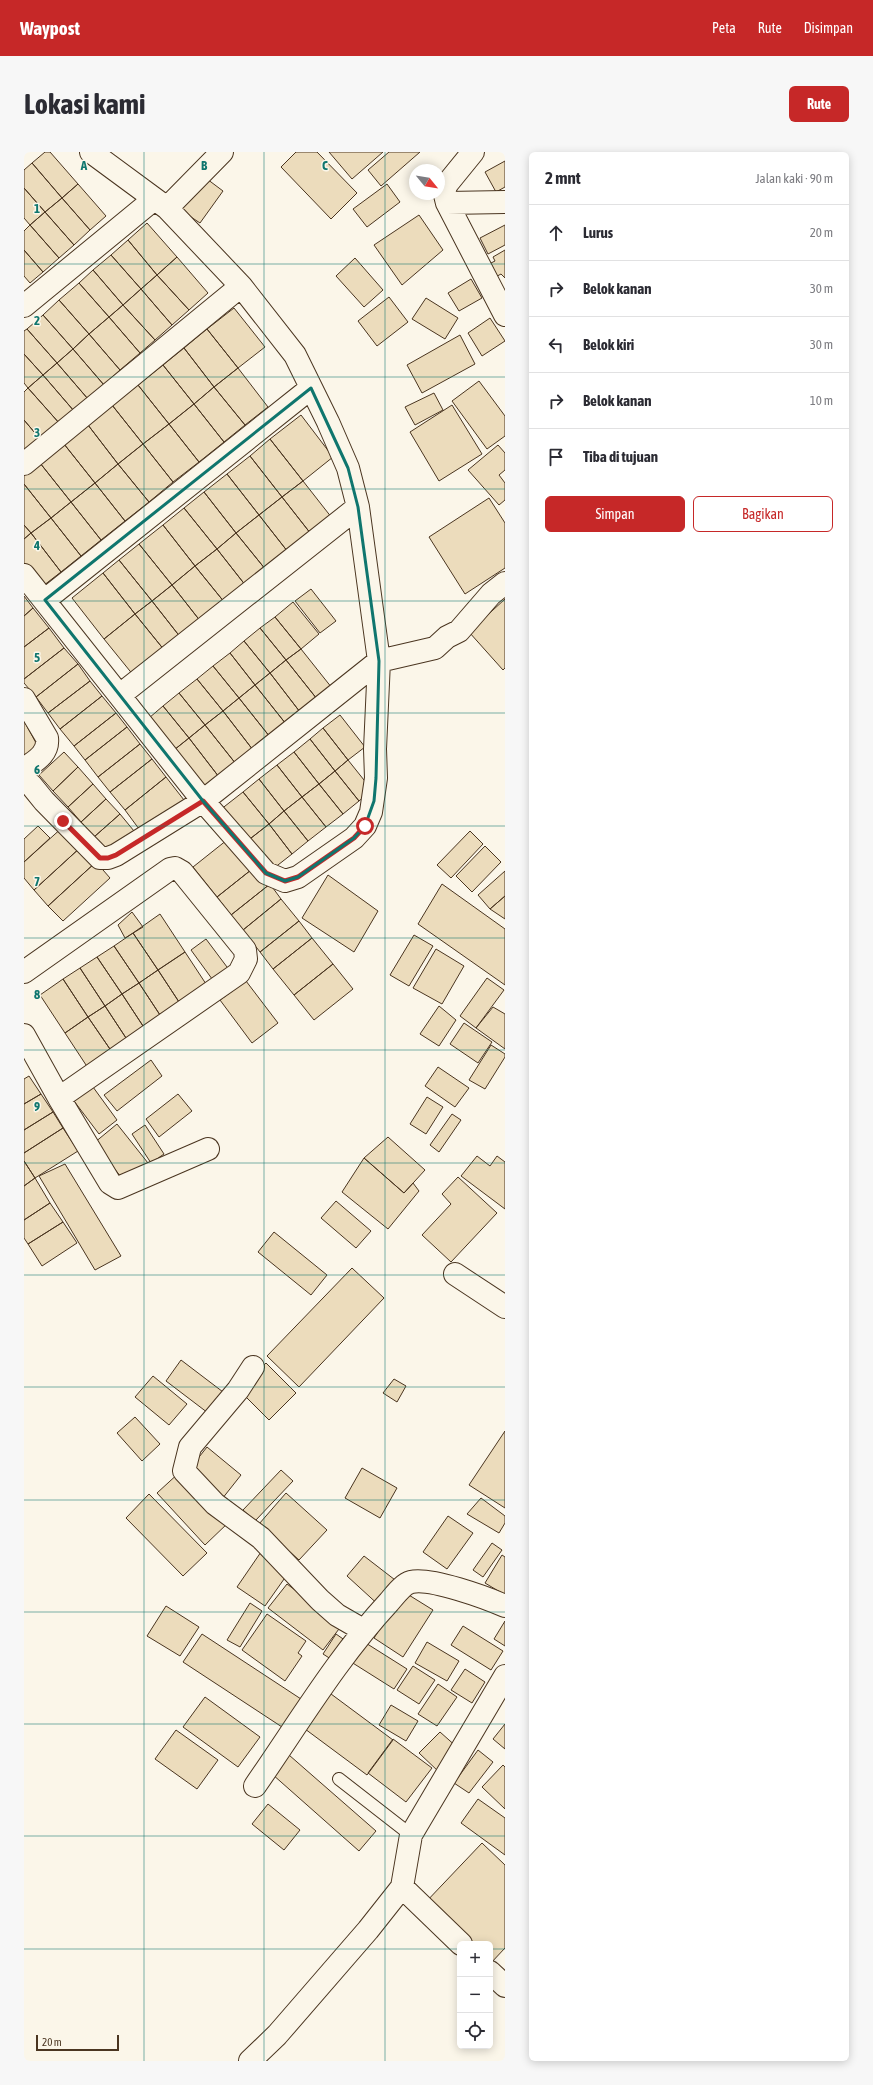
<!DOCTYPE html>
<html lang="id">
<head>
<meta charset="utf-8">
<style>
  :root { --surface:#fff; --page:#f7f7f7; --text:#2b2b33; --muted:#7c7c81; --line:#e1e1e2; --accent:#c62828 }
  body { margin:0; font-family:"Asap Condensed",sans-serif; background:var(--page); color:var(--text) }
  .controls { position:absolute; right:12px; bottom:12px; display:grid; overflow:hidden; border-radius:6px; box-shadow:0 2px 10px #0003 }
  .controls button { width:36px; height:36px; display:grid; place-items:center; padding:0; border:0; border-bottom:1px solid var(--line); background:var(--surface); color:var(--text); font:20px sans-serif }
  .compass { position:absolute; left:385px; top:12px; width:36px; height:36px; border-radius:50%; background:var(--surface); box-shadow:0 2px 10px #0003; rotate:120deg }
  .scale { position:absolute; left:12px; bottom:10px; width:83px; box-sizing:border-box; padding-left:4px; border:2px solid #4a3520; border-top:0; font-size:11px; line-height:14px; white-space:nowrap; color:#4a3520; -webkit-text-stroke:3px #fbf6e9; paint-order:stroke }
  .stop { position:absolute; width:12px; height:12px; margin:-9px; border:3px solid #c62828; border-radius:50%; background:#fff }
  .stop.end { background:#c62828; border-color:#fff; box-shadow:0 1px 4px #0008 }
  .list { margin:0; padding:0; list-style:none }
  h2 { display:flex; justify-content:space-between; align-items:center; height:52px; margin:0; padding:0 16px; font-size:17px }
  h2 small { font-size:13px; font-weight:400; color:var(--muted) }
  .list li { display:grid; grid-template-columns:26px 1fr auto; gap:12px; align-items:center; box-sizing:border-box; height:56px; padding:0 16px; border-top:1px solid var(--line) }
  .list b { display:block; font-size:15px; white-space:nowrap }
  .list em { font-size:13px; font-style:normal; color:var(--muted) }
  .actions { display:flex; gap:8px; padding:12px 16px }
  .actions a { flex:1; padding:9px 0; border:1px solid var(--accent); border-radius:6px; text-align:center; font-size:14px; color:var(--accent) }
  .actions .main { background:var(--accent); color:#fff }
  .icon { flex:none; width:22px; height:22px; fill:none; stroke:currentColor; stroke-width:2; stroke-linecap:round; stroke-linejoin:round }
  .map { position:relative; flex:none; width:481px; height:1909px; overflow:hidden; border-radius:6px }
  header { display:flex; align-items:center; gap:24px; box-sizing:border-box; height:56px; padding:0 20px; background:var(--accent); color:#fff }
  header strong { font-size:19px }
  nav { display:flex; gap:22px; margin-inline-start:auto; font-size:14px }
  .intro { display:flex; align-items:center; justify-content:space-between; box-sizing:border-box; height:96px; padding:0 24px }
  h1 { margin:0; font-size:28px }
  .button { padding:10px 18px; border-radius:6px; background:var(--accent); color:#fff; font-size:14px; font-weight:700 }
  main { display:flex; gap:24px; padding:0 24px }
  aside { flex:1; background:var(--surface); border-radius:6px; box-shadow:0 2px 10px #0003 }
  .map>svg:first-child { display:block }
</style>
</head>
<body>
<header>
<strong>Waypost</strong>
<nav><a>Peta</a><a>Rute</a><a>Disimpan</a></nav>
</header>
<div class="intro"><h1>Lokasi kami</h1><a class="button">Rute</a></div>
<main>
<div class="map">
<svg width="481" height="1909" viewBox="0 0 481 1909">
  <rect width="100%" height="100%" fill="#fbf6e9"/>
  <!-- building -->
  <path fill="#ecdcbc" stroke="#4a3520" d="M21 0H26L54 32 38 46 8 11Z
    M272 0H293L333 41 307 67 257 15Z
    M305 0H359L328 27Z
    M365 0H396L357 34 344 18Z
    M481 9V35L472 40 461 20Z
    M8 11 38 46 21 60 0 36V18Z
    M179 24 199 39 176 71 155 57Z
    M54 32 82 64 66 78 38 46Z
    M363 32 376 50 343 75 329 57Z
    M0 36 21 60 6 73 0 66Z
    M38 46 66 78 50 93 21 60Z
    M21 60 50 93 35 106 6 73Z
    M395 63 419 98 378 133 350 93Z
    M123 71 153 105 133 123 104 88Z
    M6 73 35 106 19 120 0 98V79Z
    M481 73V93L464 102 456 86Z
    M104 88 133 123 117 137 87 103Z
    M0 98 19 120 6 131 0 124Z
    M481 98V126L477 122 466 128 459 115 471 109 469 105Z
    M87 103 117 137 99 153 69 118Z
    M153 105 184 141 165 158 133 123Z
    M331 106 359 138 340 155 312 124Z
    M69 118 99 153 85 165 55 131Z
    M133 123 165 158 148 173 117 137Z
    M447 127 458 146 435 159 424 141Z
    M55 131 85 165 65 182 35 148Z
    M117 137 148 173 131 188 99 153Z
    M365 145 384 170 353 194 334 169Z
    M402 146 434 166 421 187 388 167Z
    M35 148 65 182 49 197 19 163Z
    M99 153 131 188 116 201 85 165Z
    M210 156 241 195 214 216 183 177Z
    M19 163 49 197 33 211 3 177Z
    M85 165 116 201 96 218 65 182Z
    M466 166 481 189 458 204 444 181Z
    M3 177 33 211 19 223 0 202V179Z
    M183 177 214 216 190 235 160 196Z
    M65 182 96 218 80 233 49 197Z
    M436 183 451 212 398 241 383 213Z
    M160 196 190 235 170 252 139 213Z
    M49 197 80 233 64 247 33 211Z
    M0 202 19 223 4 236 0 231Z
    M33 211 64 247 50 259 19 223Z
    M139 213 170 252 145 272 114 233Z
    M214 216 244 255 221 273 190 235Z
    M19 223 50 259 36 272 4 236Z
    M455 229 481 264V284L463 297 428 249Z
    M114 233 145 272 119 292 88 253Z
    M190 235 221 273 200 290 170 252Z
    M4 236 36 272 17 288 0 268V240Z
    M410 241 419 258 391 273 381 255Z
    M170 252 200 290 175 310 145 272Z
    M88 253 119 292 94 312 64 273Z
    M428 253 458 302 415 329 386 280Z
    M277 263 309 305 279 329 246 287Z
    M0 268 17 288 0 303Z
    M145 272 175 310 149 330 119 292Z
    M64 273 94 312 71 331 40 292Z
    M246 287 279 329 258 345 226 304Z
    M40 292 71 331 47 350 16 311Z
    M119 292 149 330 125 350 94 312Z
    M474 293 481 301V318L475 323 481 331V348L475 353 444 318Z
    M226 304 258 345 235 363 203 322Z
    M16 311 47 350 27 366 0 332V323Z
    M94 312 125 350 101 369 71 331Z
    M203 322 235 363 212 381 180 340Z
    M279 329 308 366 287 382 258 345Z
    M71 331 101 369 77 388 47 350Z
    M0 332 27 366 7 381 0 373Z
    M180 340 212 381 193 397 160 356Z
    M258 345 287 382 264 400 235 363Z
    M465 346 481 371V416L441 442 405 385Z
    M47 350 77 388 57 404 27 366Z
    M160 356 193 397 171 414 139 373Z
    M235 363 264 400 242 418 212 381Z
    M27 366 57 404 37 420 7 381Z
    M0 373 7 381 0 387Z
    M139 373 171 414 148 433 115 392Z
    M7 381 37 420 15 437 0 417V387Z
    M212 381 242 418 222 434 193 397Z
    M115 392 148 433 128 449 95 408Z
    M193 397 222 434 201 451 171 414Z
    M95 408 128 449 111 462 79 421Z
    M171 414 201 451 177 470 148 433Z
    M79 421 111 462 80 487 48 446Z
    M148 433 177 470 157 486 128 449Z
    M287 437 312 469 296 481 271 449Z
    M0 444 9 456 0 464Z
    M481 447V516L479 518 445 480Z
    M128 449 157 486 141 499 111 462Z
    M269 450 295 482 277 497 251 465Z
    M9 456 25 476 0 495V464Z
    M111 462 141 499 110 524 80 487Z
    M251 465 277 497 262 508 236 476Z
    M25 476 40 496 0 527V495Z
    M236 476 262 508 246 521 220 489Z
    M220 489 246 521 231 533 206 501Z
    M40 496 54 512 12 545 0 531V527Z
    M277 497 308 536 293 547 262 508Z
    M206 501 231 533 215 546 189 514Z
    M262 508 293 547 276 560 246 521Z
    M54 512 66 529 24 561 12 545Z
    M189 514 215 546 199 559 173 527Z
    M246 521 276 560 262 572 231 533Z
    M173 527 199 559 181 573 155 541Z
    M66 529 78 544 36 577 24 561Z
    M231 533 262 572 246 585 215 546Z
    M155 541 181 573 165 586 139 554Z
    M78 544 92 561 50 594 36 577Z
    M215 546 246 585 229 598 199 559Z
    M139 554 165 586 150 598 125 566Z
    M199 559 229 598 212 612 181 573Z
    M92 561 103 575 61 608 50 594Z
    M316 563 341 595 324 608 299 576Z
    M0 569 17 600 0 609Z
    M181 573 212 612 195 625 165 586Z
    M103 575 116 592 74 625 61 608Z
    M299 576 324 608 311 619 286 587Z
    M165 586 195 625 181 637 150 598Z
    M286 587 311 619 295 632 270 600Z
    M116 592 128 607 86 640 74 625Z
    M40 600 54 615 29 639 15 623Z
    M270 600 295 632 278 645 253 613Z
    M128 607 142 625 101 658 86 640Z
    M324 608 348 638 335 649 311 619Z
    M253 613 278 645 260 659 235 627Z
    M54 615 69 632 44 655 29 639Z
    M311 619 335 649 319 662 295 632Z
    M142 625 160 648 118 681 101 658Z
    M235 627 260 659 245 672 219 640Z
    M69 632 82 647 57 670 44 655Z
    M295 632 319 662 302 675 278 645Z
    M219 640 245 672 222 690 196 658Z
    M278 645 302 675 284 689 260 659Z
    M82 647 96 662 70 685 57 670Z
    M260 659 284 689 268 702 245 672Z
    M96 662 110 679 85 702 70 685Z
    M245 672 268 702 245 720 222 690Z
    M14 674 26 686 0 710V687Z
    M40 674 58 694 10 738 0 726V710Z
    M446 679 459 692 427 726 413 713Z
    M208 684 232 714 193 745 169 715Z
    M58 694 72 710 24 754 10 738Z
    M461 694 477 710 448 740 432 724Z
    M72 710 86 726 39 769 24 754Z
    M232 714 246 732 207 763 193 745Z
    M481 719V744L466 757 454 743Z
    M304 723 354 759 330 800 278 766Z
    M246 732 257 747 219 778 207 763Z
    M418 732 481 777V833L394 772Z
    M481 744V767L466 757Z
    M257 747 275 769 236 800 219 778Z
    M108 760 119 775 101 786 94 773Z
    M136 762 161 800 134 818 109 781Z
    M275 769 288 786 249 817 236 800Z
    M109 781 134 818 115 831 90 794Z
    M390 783 409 794 385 834 366 823Z
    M288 786 309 812 270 843 249 817Z
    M182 787 206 819 191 831 167 798Z
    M90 794 115 831 98 842 73 805Z
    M412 797 440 814 418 852 389 836Z
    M161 800 184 835 157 853 134 818Z
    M73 805 98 842 81 854 56 816Z
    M309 812 329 837 290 868 270 843Z
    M56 816 81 854 64 865 39 827Z
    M134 818 157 853 138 866 115 831Z
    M463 826 480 838 452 876 436 864Z
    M39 827 64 865 41 881 16 843Z
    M222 829 254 871 228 891 196 848Z
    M115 831 138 866 121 877 98 842Z
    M98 842 121 877 104 889 81 854Z
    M81 854 104 889 88 900 64 865Z
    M415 854 432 868 415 894 396 882Z
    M469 855 481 862V897L452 876Z
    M64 865 88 900 64 916 41 881Z
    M440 871 468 890 454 911 426 892Z
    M467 893 481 902V905L461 937 445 928Z
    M127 908 138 924 93 959 80 943Z
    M414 915 445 936 431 955 401 934Z
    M5 924 17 942 0 952V927Z
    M69 935 93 968 75 982 50 949Z
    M17 942 29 960 0 978V952Z
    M154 942 168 959 135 985 122 967Z
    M403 945 419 955 402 982 386 972Z
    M29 960 39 976 0 1001V978Z
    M428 962 437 968 415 1000 406 993Z
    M93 972 124 1011 101 1030 70 991Z
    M121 973 140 1002 127 1011 108 982Z
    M39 976 54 999 11 1026 0 1009V1001Z
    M364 985 401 1018 380 1041 340 1006Z
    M453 1004 466 1014 473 1004 481 1010V1057L437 1024Z
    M340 1006 380 1041 389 1031 395 1039 364 1077 318 1040Z
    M0 1009 11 1026 0 1034Z
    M41 1012 97 1104 71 1118 15 1024Z
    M434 1025 473 1061 427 1110 398 1083 427 1052 418 1042Z
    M11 1026 26 1051 0 1068V1034Z
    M312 1049 347 1079 332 1096 297 1066Z
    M26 1051 39 1070 4 1092 0 1086V1068Z
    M39 1070 53 1091 18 1114 4 1092Z
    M250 1080 303 1123 287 1143 234 1100Z
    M328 1116 360 1146 275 1235 243 1204Z
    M157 1208 203 1243 188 1264 142 1229Z
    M242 1211 272 1241 245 1268 215 1238Z
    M129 1224 163 1252 145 1273 111 1245Z
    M370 1227 382 1234 373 1250 359 1241Z
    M111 1265 136 1292 118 1309 93 1281Z
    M481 1279V1356L445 1333Z
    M183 1295 217 1323 198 1347 164 1319Z
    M338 1316 373 1336 356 1366 321 1346Z
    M257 1318 269 1329 231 1369 219 1358Z
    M157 1319 205 1370 181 1393 133 1341Z
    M262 1341 303 1378 275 1408 235 1372Z
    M125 1342 183 1401 159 1424 102 1366Z
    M457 1346 481 1364V1371L475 1381 443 1362Z
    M424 1364 449 1381 423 1417 399 1400Z
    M468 1391 478 1398 459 1425 449 1418Z
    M237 1400 265 1420 241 1454 213 1435Z
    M478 1403 481 1405V1443L461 1431Z
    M340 1404 375 1431 358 1456 323 1424Z
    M263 1432 318 1473 299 1498 244 1456Z
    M380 1440 409 1458 379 1505 350 1486Z
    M226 1451 238 1459 216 1495 203 1488Z
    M142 1454 175 1475 156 1504 123 1484Z
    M243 1462 282 1489 274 1501 278 1504 261 1529 218 1498Z
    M481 1469V1494L470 1487Z
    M439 1474 479 1499 467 1518 427 1493Z
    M178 1482 277 1547 258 1575 159 1510Z
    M312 1482 322 1489 310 1509 299 1502Z
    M337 1488 383 1517 370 1537 324 1508Z
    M403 1490 435 1509 423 1529 391 1511Z
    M389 1514 411 1528 395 1552 373 1538Z
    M441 1517 461 1530 448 1551 427 1538Z
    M414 1532 433 1545 413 1574 394 1562Z
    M303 1539 369 1588 343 1623 277 1574Z
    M181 1545 236 1585 214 1615 159 1575Z
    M367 1553 394 1569 382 1589 355 1573Z
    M481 1572V1597L469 1587Z
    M152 1578 194 1608 173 1637 131 1607Z
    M416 1580 434 1596 415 1620 395 1601Z
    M369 1587 408 1616 382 1650 344 1621Z
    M454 1598 469 1610 445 1641 430 1631Z
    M265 1603 352 1679 335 1699 248 1622Z
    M479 1613 481 1615V1657L458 1635Z
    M454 1647 481 1666V1703L437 1671Z
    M244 1652 276 1678 260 1698 228 1672Z
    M458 1691 481 1713V1796L466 1812V1792H443L400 1752Z"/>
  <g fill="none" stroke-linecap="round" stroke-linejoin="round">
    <!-- lane casing -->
    <g stroke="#4a3520" stroke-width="14">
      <path id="lane" d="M315 1627 387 1683"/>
    </g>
    <!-- street casing -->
    <g stroke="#4a3520" stroke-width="24">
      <path id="street" d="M67 0 143 56 217 134
        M449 0 423 32 420 39 423 51 481 163
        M423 51 481 50
        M143 56 198 0
        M0 154 129 48
        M0 312 217 134 271 203 304 270 324 316 334 355 355 509 351 597 352 626 347 660 341 674 330 686 274 725 261 729 242 721 179 649 0 423
        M21 448 287 236
        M96 543 334 355
        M0 547 23 586C25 602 11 609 0 617
        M7 633 20 649 76 706H84L92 703 179 649 355 509 411 496 423 485 435 479 467 442 481 431
        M0 820 146 717 151 716 158 720 221 798 222 807 215 821 35 946 0 883
        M35 946 86 1031 94 1036 184 997
        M431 1122 481 1155
        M229 1215 214 1238 166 1295 160 1319 191 1352 237 1386 296 1448 313 1463 339 1478
        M231 1634C274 1572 314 1505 365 1450 371 1443 379 1432 387 1430 406 1425 463 1446 481 1454
        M378 1735 437 1792
        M466 1820 481 1834
        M226 1909 253 1883 344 1778 378 1735 387 1683 481 1524"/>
    </g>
    <!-- lane -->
    <use href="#lane" stroke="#fbf6e9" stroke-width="12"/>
    <!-- street -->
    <use href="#street" stroke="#fbf6e9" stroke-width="22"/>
  </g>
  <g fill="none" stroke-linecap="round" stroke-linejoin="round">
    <!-- route -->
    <path stroke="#c62828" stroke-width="5" d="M39 669 76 706H84L92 703 179 649 242 721 261 729 274 725 330 686 341 674"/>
  </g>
  <!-- marked area -->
  <path fill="none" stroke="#0f766e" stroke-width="3" stroke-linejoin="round" d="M287 236 324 316 334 355 355 509 352 626 350 649 341 674 330 686 274 725 261 729 242 721 179 649 21 448Z"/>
  <!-- grid -->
  <path fill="none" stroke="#0f766e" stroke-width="1" stroke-opacity="0.55" d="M120 0V1909M240 0V1909M361 0V1909M0 112H481M0 225H481M0 337H481M0 449H481M0 561H481M0 674H481M0 786H481M0 898H481M0 1011H481M0 1123H481M0 1235H481M0 1348H481M0 1460H481M0 1572H481M0 1684H481M0 1797H436M466 1797H481"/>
  <g font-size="13" text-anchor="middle" font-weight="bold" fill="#0f766e" stroke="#fbf6e9" stroke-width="3" stroke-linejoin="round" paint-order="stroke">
    <text x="60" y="18">A</text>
    <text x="180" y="18">B</text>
    <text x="301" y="18">C</text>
    <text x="13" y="61">1</text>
    <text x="13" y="173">2</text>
    <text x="13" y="285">3</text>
    <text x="13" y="398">4</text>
    <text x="13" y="510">5</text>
    <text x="13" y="622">6</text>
    <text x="13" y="734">7</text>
    <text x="13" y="847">8</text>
    <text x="13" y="959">9</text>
  </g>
</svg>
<div class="controls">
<button>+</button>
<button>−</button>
<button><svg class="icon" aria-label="locate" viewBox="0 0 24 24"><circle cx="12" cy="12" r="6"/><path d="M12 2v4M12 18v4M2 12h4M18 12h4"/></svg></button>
</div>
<svg class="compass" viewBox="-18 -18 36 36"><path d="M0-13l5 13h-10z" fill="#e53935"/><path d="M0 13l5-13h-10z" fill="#7c7c81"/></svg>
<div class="scale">20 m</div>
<div class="stop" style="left:341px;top:674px"></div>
<div class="stop end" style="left:39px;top:669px"></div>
</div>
<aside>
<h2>2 mnt<small>Jalan kaki · 90 m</small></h2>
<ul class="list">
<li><svg class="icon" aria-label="ahead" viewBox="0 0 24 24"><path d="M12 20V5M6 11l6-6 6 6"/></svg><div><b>Lurus</b></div><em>20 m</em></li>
<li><svg class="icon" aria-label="right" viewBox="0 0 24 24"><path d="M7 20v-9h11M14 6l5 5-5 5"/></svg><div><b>Belok kanan</b></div><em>30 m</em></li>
<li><svg class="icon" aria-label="left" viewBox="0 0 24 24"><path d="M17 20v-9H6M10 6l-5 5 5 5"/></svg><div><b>Belok kiri</b></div><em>30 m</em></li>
<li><svg class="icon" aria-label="right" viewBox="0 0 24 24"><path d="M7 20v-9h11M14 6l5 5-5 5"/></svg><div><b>Belok kanan</b></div><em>10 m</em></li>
<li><svg class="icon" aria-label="arrive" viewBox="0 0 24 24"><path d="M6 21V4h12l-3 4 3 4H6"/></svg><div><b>Tiba di tujuan</b></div></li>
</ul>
<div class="actions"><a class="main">Simpan</a><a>Bagikan</a></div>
</aside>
</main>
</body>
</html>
